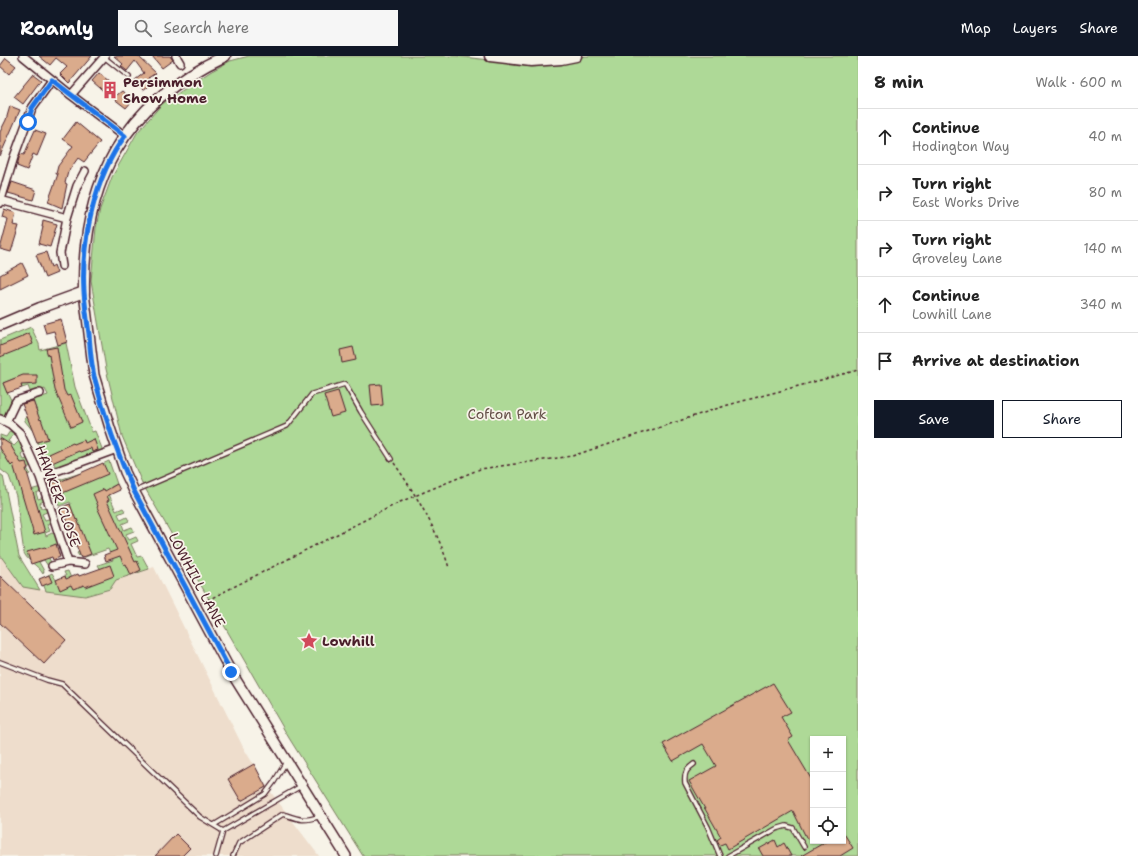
<!DOCTYPE html>
<html lang="en">
<head>
<meta charset="utf-8">
<style>
  :root { --surface:#fff; --page:#f6f6f6; --text:#222; --muted:#767676; --line:#e0e0e0; --accent:#111827 }
  body { margin:0; font-family:"Shantell Sans",sans-serif; background:var(--page); color:var(--text) }
  .controls { position:absolute; right:12px; bottom:12px; display:grid; overflow:hidden; border-radius:0px; box-shadow:0 1px 3px #0004 }
  .controls button { width:36px; height:36px; display:grid; place-items:center; padding:0; border:0; border-bottom:1px solid var(--line); background:var(--surface); color:var(--text); font:20px sans-serif }
  .stop { position:absolute; width:12px; height:12px; margin:-9px; border:3px solid #1a73e8; border-radius:50%; background:#fff }
  .stop.end { background:#1a73e8; border-color:#fff; box-shadow:0 1px 4px #0008 }
  .list { margin:0; padding:0; list-style:none }
  h2 { display:flex; justify-content:space-between; align-items:center; height:52px; margin:0; padding:0 16px; font-size:17px }
  h2 small { font-size:13px; font-weight:400; color:var(--muted) }
  .list li { display:grid; grid-template-columns:26px 1fr auto; gap:12px; align-items:center; box-sizing:border-box; height:56px; padding:0 16px; border-top:1px solid var(--line) }
  .list b { display:block; font-size:15px; white-space:nowrap }
  .list p { margin:0; font-size:13px; white-space:nowrap; color:var(--muted) }
  .list em { font-size:13px; font-style:normal; color:var(--muted) }
  .actions { display:flex; gap:8px; padding:12px 16px }
  .actions a { flex:1; padding:9px 0; border:1px solid var(--accent); border-radius:0px; text-align:center; font-size:14px; color:var(--accent) }
  .actions .main { background:var(--accent); color:#fff }
  .icon { flex:none; width:22px; height:22px; fill:none; stroke:currentColor; stroke-width:2; stroke-linecap:round; stroke-linejoin:round }
  .map { position:relative; flex:none; width:858px; height:800px; overflow:hidden }
  header { display:flex; align-items:center; gap:24px; box-sizing:border-box; height:56px; padding:0 20px; background:var(--accent); color:#fff }
  header strong { font-size:19px }
  nav { display:flex; gap:22px; margin-inline-start:auto; font-size:14px }
  .search { width:280px; height:36px; background:var(--page); display:flex; align-items:center; gap:10px; box-sizing:border-box; padding:0 14px; border-radius:0px; color:var(--muted); font-size:15px }
  main { display:flex }
  aside { flex:1; background:var(--surface) }
  .map>svg:first-child { display:block }
</style>
</head>
<body>
<header>
<strong>Roamly</strong>
<div class="search"><svg class="icon" aria-label="search" viewBox="0 0 24 24"><circle cx="10" cy="10" r="6"/><path d="M15 15l6 6"/></svg>Search here</div>
<nav><a>Map</a><a>Layers</a><a>Share</a></nav>
</header>
<main>
<div class="map">
<svg width="858" height="800" viewBox="0 0 858 800">
  <rect width="100%" height="100%" fill="#f7f3e8"/>
  <filter id="ink" filterUnits="userSpaceOnUse"><feTurbulence type="fractalNoise" baseFrequency=".025" numOctaves="2"/><feDisplacementMap in="SourceGraphic" scale="8" xChannelSelector="R" yChannelSelector="G"/><feConvolveMatrix kernelMatrix="1 2 1 2 8 2 1 2 1" color-interpolation-filters="sRGB"/></filter>
  <g filter="url(#ink)">
    <!-- built -->
    <path fill="#edc" d="M0 499 23 531 85 540 110 533 116 524 154 511 243 691 267 731 319 800H0Z"/>
    <!-- green -->
    <path fill="#aed997" stroke="#7c7c61" fill-rule="evenodd" d="M249 0H455L522 8 547 9 585 0H858V800H363L289 682 142 427 122 380 106 313 91 225 96 172 100 153 112 121 137 77 162 48 210 16 230 5ZM813 683H843V785H813Z
      M31 271 39 288 40 294 66 287 75 331 92 376 95 375 103 395 56 412 51 401 44 403 33 375 25 365V362L37 357 33 344 48 339 45 333 31 338 28 330 22 332 18 321 3 327 11 344 5 360 0 358V284Z
      M10 375 14 378 8 385 14 390 21 383 27 393 21 398 24 404 29 402 33 409 27 412 30 418 21 422 27 435 41 431V435L36 437 38 443 44 441 45 444 40 447 41 452 48 451 49 455 42 458 45 464 52 462 53 465 47 468 50 475 45 477 46 480 52 477 55 478 59 488 46 495 52 509 50 511 48 510 44 504 39 506 44 515 43 518C38 509 28 506 24 497L16 440 9 420 0 413V379L6 381Z
      M109 405 117 428 111 431 113 436 109 438 116 455 123 452 125 455 118 458 121 464 127 461 129 465 122 468 124 474 132 471 134 475 126 478 129 484 136 481 138 485 131 488 137 501 142 500 149 513 116 524 110 533 85 540 46 535 41 523 52 517 56 524 66 520 64 516 68 515 75 532 106 522 98 509 113 504 108 493 85 501 79 500 77 497 81 495 78 489 75 490 74 488 80 486 75 479 71 481 69 478 75 476 71 469 67 471 65 467 75 463 70 449 71 448 70 446 59 450 53 429V426L87 415Z
      M0 418 3 420 19 500 40 534 23 531 0 499Z"/>
    <!-- building -->
    <path fill="#daab8c" stroke="#4a1f2b" d="M39 0H92L69 27 60 18 67 11 56 2 50 9Z
      M114 0H139V1L156 17 148 22 150 23 147 25 150 29 143 34 135 24 144 17 135 5 127 15 121 10 123 8Z
      M152 0H170L173 4 162 12Z
      M6 2 16 10 9 18 0 10Z
      M99 17 115 30 108 39 92 25Z
      M33 18 41 24 23 48 14 41Z
      M122 35 133 44 126 52 113 42Z
      M10 50 20 54 0 100V76L6 64Z
      M76 66 100 86 84 106 78 102 68 116 65 127 67 128 62 152 48 146 58 118H56L58 110 73 90 63 83Z
      M35 74 46 78 37 100 33 98 27 114 17 110 20 98 24 99Z
      M12 126 36 134 33 144 8 137Z
      M4 153 16 157 13 169 19 170 11 196 0 193 8 163 2 161Z
      M43 164 57 168 50 191 39 188 43 171H42Z
      M46 196 51 211 54 209 57 217 45 222 36 199Z
      M22 207 28 219 0 233V219Z
      M61 263 67 286 58 289 54 275 46 277 43 268Z
      M29 277 33 288 0 301V290L22 281V280Z
      M57 291 64 334 67 340 71 339 82 366 71 371 55 334 49 299 48 300 46 293Z
      M353 291 356 304 342 307 340 294Z
      M23 319H37V328L21 329 22 332 7 337 3 327Z
      M381 328 383 349 372 350 370 329Z
      M338 335 345 357 331 361 324 339Z
      M33 345 40 364 41 363 48 383 37 386 22 348Z
      M0 382 11 389V390L21 407 26 406 28 413H26L45 476 34 479 13 408 11 410 0 392Z
      M94 383 98 394 92 396 91 392 80 396 79 395 52 407 49 398 73 387 74 388 84 384 85 387Z
      M103 407 108 418 53 441 49 428 56 426 57 427 76 419Z
      M117 428 120 434 107 440 109 444 107 445 135 506 137 505 141 514 131 519 126 508 124 509 120 500 106 505 104 499 117 494 97 451 98 450 93 438 104 433 105 435Z
      M70 448 76 464 77 463 91 498 81 502 65 459 62 460 59 452Z
      M56 488 60 501 53 504 52 501 31 508 27 496 45 491 46 492Z
      M110 509 114 520 85 531 84 529 73 533 71 529 60 534 56 524 65 520 66 523 78 518 79 520Z
      M49 519 52 526 42 530 39 523Z
      M0 520 66 584 44 608 0 567Z
      M773 627 791 656 781 661 793 681 788 684 813 726V779L807 783 793 755 728 793 725 787 720 789 717 784 721 781 689 725 716 710 703 688 673 705 663 688Z
      M254 708 266 731 241 745 228 723Z
      M843 776 853 792 840 800H801L827 785H843Z
      M176 778 190 792 182 800H155Z
      M775 784 778 791 784 787 791 800H763L759 793Z"/>
    <g fill="none" stroke-linecap="round" stroke-linejoin="round">
      <!-- service casing -->
      <g stroke="#4a1f2b" stroke-width="6">
        <path id="service" d="M104 1 129 21
          M135 435 287 370 312 338 345 328 361 356 391 403
          M0 606 47 624 62 628 200 761 223 775 216 800
          M694 708C686 714 684 717 685 727L708 771 720 800
          M214 769 265 738 274 726 286 706
          M223 775 301 730
          M233 800 239 787 283 758C300 764 303 766 321 760
          M728 800 776 773 786 770 793 772 804 791"/>
      </g>
      <!-- minor casing -->
      <g stroke="#4a1f2b" stroke-width="10">
        <path id="minor" d="M23 0 71 39 125 80
          M176 0 180 7
          M71 39 105 0
          M0 144 67 162
          M0 147 14 101 32 52 52 24
          M62 210 60 197 67 162 77 130 85 115
          M0 363 10 368 20 377 40 421 68 506
          M6 366 16 345 40 337
          M40 421 117 393
          M52 510 68 506 85 508"/>
      </g>
      <!-- tertiary casing -->
      <g stroke="#4a1f2b" stroke-width="12">
        <path id="tertiary" d="M84 236 94 319 110 372 125 416 134 435 231 616 346 800"/>
      </g>
      <!-- secondary casing -->
      <g stroke="#4a1f2b" stroke-width="13">
        <path id="secondary" d="M490 0 531 5 561 3 576 0
          M0 269 40 252 84 236C82 127 123 47 225 0"/>
      </g>
      <!-- path -->
      <path stroke="#4a1f2b" stroke-width="1.5" stroke-dasharray="3 3" stroke-linecap="butt" d="M394 407C415 437 439 477 449 512
        M202 547 400 446 480 413 572 400 728 349 858 314"/>
      <!-- service -->
      <use href="#service" stroke="#f7f3e8" stroke-width="3.5"/>
      <!-- minor -->
      <use href="#minor" stroke="#f7f3e8" stroke-width="7"/>
      <!-- tertiary -->
      <use href="#tertiary" stroke="#f7f3e8" stroke-width="9"/>
      <!-- secondary -->
      <use href="#secondary" stroke="#f7f3e8" stroke-width="10"/>
    </g>
  </g>
  <g fill="none" stroke-linecap="round" stroke-linejoin="round" filter="url(#ink)">
    <!-- route -->
    <path stroke="#1a73e8" stroke-width="5" d="M28 66 32 52 52 24 125 80C94 121 81 186 84 236 85 250 87 264 89 278 90 292 91 307 94 320 104 359 118 399 134 435L231 616"/>
  </g>
  <!-- icons -->
  <defs>
    <g id="building-bare" transform="scale(1.38)"><path d="M-4-6H4V6H1V3H-1V6H-4ZM-2.5-4.3h1.7v1.8h-1.7ZM.8-4.3h1.7v1.8H.8ZM-2.5-1h1.7V.8h-1.7ZM.8-1h1.7V.8H.8Z" fill="#d1495b" stroke="#f7f3e8" stroke-width="2.5" paint-order="stroke"/></g>
    <g id="sight-bare" transform="scale(1.38)"><path d="M0-6L1.8-2.2L6-1.7L2.9 1.2L3.7 5.4L0 3.3L-3.7 5.4L-2.9 1.2L-6-1.7L-1.8-2.2Z" fill="#d1495b" stroke="#f7f3e8" stroke-width="2.5" paint-order="stroke"/></g>
  </defs>
  <g fill-rule="evenodd">
    <use href="#building-bare" x="110" y="34"/>
    <use href="#sight-bare" x="309" y="585"/>
  </g>
  <g text-anchor="middle" dominant-baseline="central" stroke-width="3.5" stroke-linejoin="round" paint-order="stroke">
    <!-- poi labels -->
    <g font-size="14" font-weight="bold" fill="#4a1f2b" stroke="#f7f3e8" text-anchor="start">
      <text x="123" y="26">Persimmon<tspan x="123" dy="16">Show Home</tspan></text>
      <text x="322" y="585">Lowhill</text>
    </g>
    <!-- park labels -->
    <g font-size="14" fill="#634e46" stroke="#f7f3e8">
      <text x="507" y="358">Cofton Park</text>
    </g>
    <!-- street labels -->
    <g font-size="14" fill="#4a1f2b" stroke="#f7f3e8">
      <text transform="translate(58 440) rotate(70)">HAWKER CLOSE</text>
      <text transform="translate(197 524) rotate(62)">LOWHILL LANE</text>
    </g>
  </g>
</svg>
<div class="controls">
<button>+</button>
<button>−</button>
<button><svg class="icon" aria-label="locate" viewBox="0 0 24 24"><circle cx="12" cy="12" r="6"/><path d="M12 2v4M12 18v4M2 12h4M18 12h4"/></svg></button>
</div>
<div class="stop" style="left:28px;top:66px"></div>
<div class="stop end" style="left:231px;top:616px"></div>
</div>
<aside>
<h2>8 min<small>Walk · 600 m</small></h2>
<ul class="list">
<li><svg class="icon" aria-label="ahead" viewBox="0 0 24 24"><path d="M12 20V5M6 11l6-6 6 6"/></svg><div><b>Continue</b><p>Hodington Way</p></div><em>40 m</em></li>
<li><svg class="icon" aria-label="right" viewBox="0 0 24 24"><path d="M7 20v-9h11M14 6l5 5-5 5"/></svg><div><b>Turn right</b><p>East Works Drive</p></div><em>80 m</em></li>
<li><svg class="icon" aria-label="right" viewBox="0 0 24 24"><path d="M7 20v-9h11M14 6l5 5-5 5"/></svg><div><b>Turn right</b><p>Groveley Lane</p></div><em>140 m</em></li>
<li><svg class="icon" aria-label="ahead" viewBox="0 0 24 24"><path d="M12 20V5M6 11l6-6 6 6"/></svg><div><b>Continue</b><p>Lowhill Lane</p></div><em>340 m</em></li>
<li><svg class="icon" aria-label="arrive" viewBox="0 0 24 24"><path d="M6 21V4h12l-3 4 3 4H6"/></svg><div><b>Arrive at destination</b></div></li>
</ul>
<div class="actions"><a class="main">Save</a><a>Share</a></div>
</aside>
</main>
</body>
</html>
